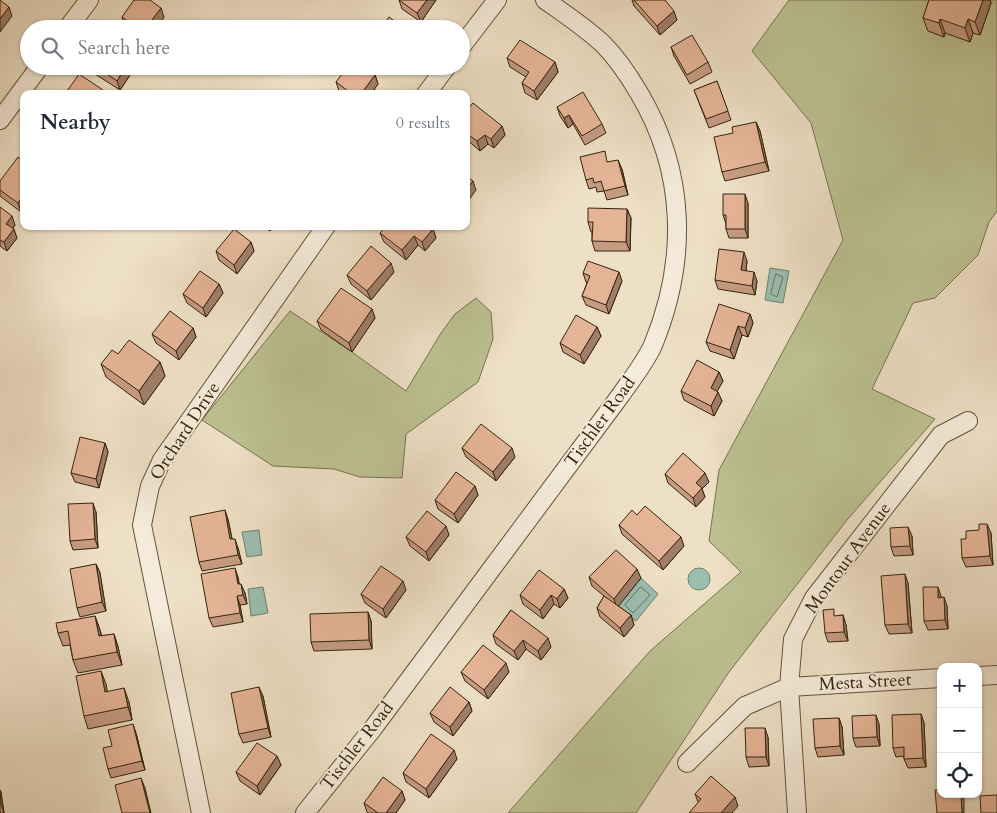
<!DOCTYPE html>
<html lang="en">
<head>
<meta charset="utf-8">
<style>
  :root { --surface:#fff; --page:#f2f2f3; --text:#1f2937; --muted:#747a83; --line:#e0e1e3 }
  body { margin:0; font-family:Cardo,serif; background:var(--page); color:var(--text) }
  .controls { position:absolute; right:15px; bottom:15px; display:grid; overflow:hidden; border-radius:10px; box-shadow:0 1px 4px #0004 }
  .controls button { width:45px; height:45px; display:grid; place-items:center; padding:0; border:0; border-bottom:1px solid var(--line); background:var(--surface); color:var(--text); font:25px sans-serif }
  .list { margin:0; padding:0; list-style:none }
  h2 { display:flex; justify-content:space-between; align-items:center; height:65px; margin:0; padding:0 20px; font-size:21px }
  h2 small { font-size:16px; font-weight:400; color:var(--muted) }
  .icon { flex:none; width:28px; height:28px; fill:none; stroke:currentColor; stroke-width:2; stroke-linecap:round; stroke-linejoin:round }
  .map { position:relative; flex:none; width:997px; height:813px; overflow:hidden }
  .search { position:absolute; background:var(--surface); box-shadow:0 1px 4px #0004; left:20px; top:20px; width:450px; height:55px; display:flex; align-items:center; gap:12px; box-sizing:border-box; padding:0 18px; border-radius:28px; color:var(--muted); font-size:19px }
  .panel { position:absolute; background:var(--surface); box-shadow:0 1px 4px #0004; left:20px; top:90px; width:450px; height:140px; border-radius:10px }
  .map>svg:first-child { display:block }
</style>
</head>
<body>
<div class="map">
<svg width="997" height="813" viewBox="0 0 997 813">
  <rect width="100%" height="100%" fill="#eee0c6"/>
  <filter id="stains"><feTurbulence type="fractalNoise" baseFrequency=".004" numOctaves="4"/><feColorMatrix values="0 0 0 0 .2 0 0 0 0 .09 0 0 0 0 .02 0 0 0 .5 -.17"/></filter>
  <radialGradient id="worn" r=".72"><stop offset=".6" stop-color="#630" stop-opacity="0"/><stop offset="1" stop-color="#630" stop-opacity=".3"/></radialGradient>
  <!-- green -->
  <path fill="#bcc192" stroke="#78724e" d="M789 0H997V211L989 222 978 255 935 298 913 303 872 389 935 419 847 520 729 672 636 813H508L650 651 741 572 709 541 719 470 843 240 811 123 752 51Z
    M476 298 491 312 493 339 478 382 406 434 402 478 360 477 334 469 273 466 202 420 290 311 352 352 406 391 441 333 455 314Z"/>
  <!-- water -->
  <path fill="#9abeb0" stroke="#72806e" d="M770 268 789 271 783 303 765 300Z
    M259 530 262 555 247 557 242 532Z
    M688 579a11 11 0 1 1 22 0a11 11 0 1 1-22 0Z
    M641 578 658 594 636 621 617 608Z
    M263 587 268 613 251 616 248 589Z"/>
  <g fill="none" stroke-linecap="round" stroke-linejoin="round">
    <!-- shore -->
    <path stroke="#68715d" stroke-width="1" d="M776 274 783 277 777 297 771 294Z
      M641 587 650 595 633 613 625 605Z"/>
    <!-- street casing -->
    <g stroke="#635339" stroke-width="20">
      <path id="street" d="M67 29 89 0
        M461 47 497 0
        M426 94 447 66
        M0 120 40 66
        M978 676 997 675
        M687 763 745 706 789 687 793 639 814 598 941 435 968 421
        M201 813 142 525 150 486 162 460 326 226
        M305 813 374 727 620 396C631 380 645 363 653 345 688 260 686 172 639 93 629 76 617 58 603 44 586 28 565 14 545 0
        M797 813 789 687 941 678"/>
    </g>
    <!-- street -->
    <use href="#street" stroke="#f4ebda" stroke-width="18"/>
  </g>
  <!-- wall -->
  <path fill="#c59b82" stroke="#35240a" d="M399 0H436L421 22 402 9Z
    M632 0H665L677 20 660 35 634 6Z
    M929 0H990L991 3 980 35 973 33 970 42 945 33 944 37 928 31 923 18Z
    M122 17H164L155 29H128L125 26Z
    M671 47 708 62 712 72 690 84 674 56Z
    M507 58 555 62 558 72 537 100 525 93 522 83 526 77 510 67Z
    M93 66H136L120 90 95 74Z
    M375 75 378 84 371 94H343L339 91 336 82Z
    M717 81 731 120 709 128 694 90Z
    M557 107 602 124 606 133 585 145 573 124 568 128 560 116Z
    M466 111 502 126 505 135 494 148 488 144 480 151 466 139Z
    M756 122 760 131 769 171 725 181 722 172 733 133Z
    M24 162V209L21 212 0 196V181Z
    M609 162 622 169 628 195 607 200 604 191 597 192 596 187 589 189 586 180Z
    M748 203V238H729L726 229V224L723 215Z
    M0 207 15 225 13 228 17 238 7 251 0 246Z
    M627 209 631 218 630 251H595L592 241V232H591L588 222Z
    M264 226H273L270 231Z
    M433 229 436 238 425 251 418 245 406 260 384 242 380 233Z
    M251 242 254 251 237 274 219 260 216 251Z
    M747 261 746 271 757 281 755 295 718 289 715 280Z
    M394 272 371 300 351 284 347 275Z
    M583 273 622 281 609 314 586 305 582 296 587 283 586 282Z
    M219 284 223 293 206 317 187 303 183 294Z
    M372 309 375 318 352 352 321 330 317 321Z
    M750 314 753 323 748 337 742 335 734 359 710 351 706 342Z
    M597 327 601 336 584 364 563 352 560 343Z
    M193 328 196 337 179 360 156 343 152 334Z
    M160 362 165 376 144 405 106 377 101 364Z
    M719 372 723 381 717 391 722 401 714 416 684 400 681 391Z
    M105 443 108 452 99 488 75 482 71 473Z
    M462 448 515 457 496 481 466 457Z
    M665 474 709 482 702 489 705 497 696 507 668 483Z
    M475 486 478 495 458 523 438 509 435 500Z
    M96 512 98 548 73 550 70 541Z
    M637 515 684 546 663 570 622 534 619 525Z
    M228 519 232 539 238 548 242 564 202 571 199 562Z
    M991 533 993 565 966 567 962 558 966 539Z
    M449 535 429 561 410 546 406 537Z
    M912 536 913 555 894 556 891 547Z
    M96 564 100 573 106 611 80 617 77 608Z
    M238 577 239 584 245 593 247 604 240 605 243 622 213 627 209 618Z
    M589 577 641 578 618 606 631 615 634 625 624 637 600 617 597 608 604 596 592 586Z
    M908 583 912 633 889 634 885 625Z
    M564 589 568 598 560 608 554 604 543 619 523 604 520 595Z
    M406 590 386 618 365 603 361 594Z
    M941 596V598L947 606 948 629 928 630 924 621Z
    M511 610 551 647 541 660 526 649 518 660 496 644 493 635Z
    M368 612 371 621 372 649 314 651 311 642Z
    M843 615 846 625 848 641 828 642 825 633 836 616Z
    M95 616 100 630 102 636 114 634 118 647 122 665 78 673 73 660 70 645 63 646 58 633Z
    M461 672H509L488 699 465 681Z
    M106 684 107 692 129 702 132 720 88 729 84 716Z
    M263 696 271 737 243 743 239 734Z
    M469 702 472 711 453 736 434 722 430 713Z
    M921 714 924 723 926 767 908 768 904 759V756L896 757 893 748Z
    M839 718 842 727 844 755 818 757 815 748Z
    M879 724 880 746 856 747 853 738Z
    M136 733 145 770 111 778 108 769 112 746Z
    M768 737 769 766 749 767 746 757Z
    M277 756 281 765 260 795 240 781 236 772Z
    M457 759 429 798 406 782 403 773Z
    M0 790 1 792 4 813H0Z
    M402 791 405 800 396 813H368L367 812 364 803Z
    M695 794 738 806 698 802Z"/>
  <!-- shaded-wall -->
  <path fill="#a07e6a" stroke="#35240a" d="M427 0H436L421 22 417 13Z
    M983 0H990L991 3 980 35 975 22Z
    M9 7 12 16 0 32V19Z
    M161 8 164 17 155 29H145Z
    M674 11 677 20 660 35 657 26Z
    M940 19 945 33 944 37 939 23Z
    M968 19 973 33 970 42 965 28Z
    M555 62 558 72 537 100 534 91Z
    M126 66H136L120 90 117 81Z
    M375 75 378 84 371 94H361Z
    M569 115 573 124 568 128 564 118Z
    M756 122 760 131 769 171 765 162Z
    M502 126 505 135 494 148 491 139Z
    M485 135 488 144 480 151 477 141Z
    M618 160 622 169 628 195 625 186Z
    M473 181 476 190 466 204V190Z
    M745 194 748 203V238L745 229Z
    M24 195V209L21 212 18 203Z
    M627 209 631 218 630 251 626 242Z
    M12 216 15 225 10 233 6 224Z
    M268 226H273L270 231Z
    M14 229 17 238 7 251 4 242Z
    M433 229 436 238 425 251 422 242Z
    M414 236 418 245 406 260 402 250Z
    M251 242 254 251 237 274 234 265Z
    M744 252 747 261 745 279 741 270Z
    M391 263 394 272 371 300 367 291Z
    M619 272 622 281 609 314 606 305Z
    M754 272 757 281 755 295 752 286Z
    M219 284 223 293 206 317 203 308Z
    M372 309 375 318 352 352 349 343Z
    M750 314 753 323 748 337 745 328Z
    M738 326 742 335 734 359 730 350Z
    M597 327 601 336 584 364 580 355Z
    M193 328 196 337 179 360 176 351Z
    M160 362 165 376 144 405 139 391Z
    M719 372 723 381 714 397 711 388Z
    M718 392 722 401 714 416 711 406Z
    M105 443 108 452 99 488 96 479Z
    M512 448 515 457 496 481 493 472Z
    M705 473 709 482 702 489 705 497 696 507 693 498 696 483Z
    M475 486 478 495 458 523 454 514Z
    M93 503 96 512 98 548 95 539Z
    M225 510 228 519 234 548 230 539Z
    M987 524 991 533 993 565 990 556Z
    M446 526 449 535 429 561 426 552Z
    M908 527 912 536 913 555 910 546Z
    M681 537 684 546 663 570 659 561Z
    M235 539 238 548 242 564 238 555Z
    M96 564 100 573 106 611 102 602Z
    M235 568 238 577 241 593 238 584Z
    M637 569 641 578 617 608 614 599Z
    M905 574 908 583 912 633 908 624Z
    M403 581 406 590 386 618 383 609Z
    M241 584 245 593 247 604 243 595Z
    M938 587 941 596V607L938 598Z
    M564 589 568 598 560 608 557 599Z
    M551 595 554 604 543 619 540 610Z
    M237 596 240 605 243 622 240 613Z
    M944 597 947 606 948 629 945 620Z
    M368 612 371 621 372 649 369 640Z
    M631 615 634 625 624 637 620 628Z
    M843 615 846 625 848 641 844 632Z
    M95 616 100 630 104 650 99 636Z
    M114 634 118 647 122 665 117 652Z
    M548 638 551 647 541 660 538 651Z
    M523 640 526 649 518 660 514 651Z
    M506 663 509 672 488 699 484 690Z
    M101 671 106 684 110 706 105 692Z
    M259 687 263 696 271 737 268 728Z
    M124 688 129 702 132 720 128 707Z
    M469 702 472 711 453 736 450 727Z
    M921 714 924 723 926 767 923 758Z
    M876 715 879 724 880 746 877 737Z
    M839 718 842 727 844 755 840 746Z
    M133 724 136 733 145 770 142 761Z
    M765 728 768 737 769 766 766 757Z
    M454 750 457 759 429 798 426 789Z
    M277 756 281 765 260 795 257 786Z
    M141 778 145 788 151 813H150Z
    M0 790 1 792 4 813 1 804Z
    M402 791 405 800 396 813H386Z
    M961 794H962L964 798V813H962Z
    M735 797 738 806 732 813H721Z"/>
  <!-- building -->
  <path fill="#e5b497" stroke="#35240a" d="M0 0 9 7 0 19Z
    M134 0H150L161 8 145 29H138L122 17Z
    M399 0H427L417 13Z
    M634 0H665L674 11 657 26Z
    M929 0H983L975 22 968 19 965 28 940 19 939 23 923 18Z
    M389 17 405 29H380Z
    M692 35 708 62 687 75 671 47Z
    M520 40 555 62 534 91 522 83 529 72 507 58Z
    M95 66H126L117 81Z
    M348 66H363L375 75 361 94H352L336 82Z
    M79 74 103 90 101 94H65Z
    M717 81 728 111 706 119 694 90Z
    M583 92 602 124 582 136 569 115 564 118 557 107Z
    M473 103 502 126 491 139 485 135 477 141 466 133V111Z
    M756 122 765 162 722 172 714 137 733 133 732 127Z
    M605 151 607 162 618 160 625 186 604 191 601 181 594 183 593 178 586 180 580 157Z
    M18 157 24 162V195L18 203 0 190V181Z
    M466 176 473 181 466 190Z
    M723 194H745V229H726V215H723Z
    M0 207 12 216 6 224 14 229 4 242 0 240Z
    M588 208 627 209 626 242 592 241 593 222H588Z
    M386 226H429L433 229 422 242 414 236 402 250 380 233Z
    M234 229 251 242 234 265 216 251Z
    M371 246 391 263 367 291 347 275Z
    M719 249 744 252 741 270 754 272 752 286 715 280Z
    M588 261 619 272 606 305 582 296 590 276 583 273Z
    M200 271 219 284 203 308 183 294Z
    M341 288 372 309 349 343 317 321Z
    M719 304 750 314 745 328 738 326 730 350 706 342Z
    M170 311 193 328 176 351 152 334Z
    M576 315 597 327 580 355 560 343Z
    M129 340 160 362 139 391 101 364 112 350 118 354Z
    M697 360 719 372 711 388 718 392 711 406 681 391Z
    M481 424 512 448 493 472 462 448Z
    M80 437 105 443 96 479 71 473Z
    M683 453 705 473 696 483 702 488 693 498 665 474Z
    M456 472 475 486 454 514 435 500Z
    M93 503 95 539 70 541 68 504Z
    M645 506 681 537 659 561 619 525 632 510 637 515Z
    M225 510 230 539H235L238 555 199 562 190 517Z
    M427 511 446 526 426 552 406 537Z
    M979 524H987L990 556 962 558 961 539H966V531L979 530Z
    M908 527 910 546 891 547 890 528Z
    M616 550 637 569 614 599 589 577Z
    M96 564 102 602 77 608 70 569Z
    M381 566 403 581 383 609 361 594Z
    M235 568 238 584H241L243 595 237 596 240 613 209 618 201 574Z
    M539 570 564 589 557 599 551 595 540 610 520 595Z
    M905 574 908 624 885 625 881 576Z
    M923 587H938V598L944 597 945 620 924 621Z
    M604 596 631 615 620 628 597 608Z
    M834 609V616L843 615 844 632 825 633 823 610Z
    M511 610 548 638 538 651 523 640 514 651 493 635Z
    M368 612 369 640 311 642 310 614Z
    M95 616 99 636 114 634 117 652 73 660 68 631 58 633 56 623Z
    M483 645 506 663 484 690 461 672Z
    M101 671 105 692 124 688 128 707 84 716 76 676Z
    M259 687 268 728 239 734 231 693Z
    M450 687 469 702 450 727 430 713Z
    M921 714 923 758 904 759V747L893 748 892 715Z
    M876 715 877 737 853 738 852 716Z
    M839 718 840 746 815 748 813 719Z
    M133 724 142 761 108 769 103 748 112 746 108 730Z
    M745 728H765L766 757H746Z
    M431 734 454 750 426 789 403 773Z
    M257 743 277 756 257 786 236 772Z
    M711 776 735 797 721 813H689L701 799 695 794Z
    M383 777 402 791 386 813H378L364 803Z
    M141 778 150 813H122L115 785Z
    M935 790H941V794H961L962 813H937Z
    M997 795V813H981L980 796Z"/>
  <g text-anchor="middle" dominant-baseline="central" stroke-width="4" stroke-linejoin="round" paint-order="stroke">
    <!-- street labels -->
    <g font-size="18" fill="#35240a" stroke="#f4ebda">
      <text transform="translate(600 422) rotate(-54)">Tischler Road</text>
      <text transform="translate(185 431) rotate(-57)">Orchard Drive</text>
      <text transform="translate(848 558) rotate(-54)">Montour Avenue</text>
      <text transform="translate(865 682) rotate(-3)">Mesta Street</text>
      <text transform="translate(357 746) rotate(-52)">Tischler Road</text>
    </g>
  </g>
  <rect width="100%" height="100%" filter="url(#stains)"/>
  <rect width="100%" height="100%" fill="url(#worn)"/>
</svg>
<div class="controls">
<button>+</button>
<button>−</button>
<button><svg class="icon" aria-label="locate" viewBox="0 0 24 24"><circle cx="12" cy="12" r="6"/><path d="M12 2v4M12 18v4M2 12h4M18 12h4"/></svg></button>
</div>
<div class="search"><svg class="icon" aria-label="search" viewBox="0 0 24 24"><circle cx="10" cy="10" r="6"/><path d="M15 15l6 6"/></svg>Search here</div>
<section class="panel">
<h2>Nearby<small>0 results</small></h2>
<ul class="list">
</ul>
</section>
</div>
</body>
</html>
